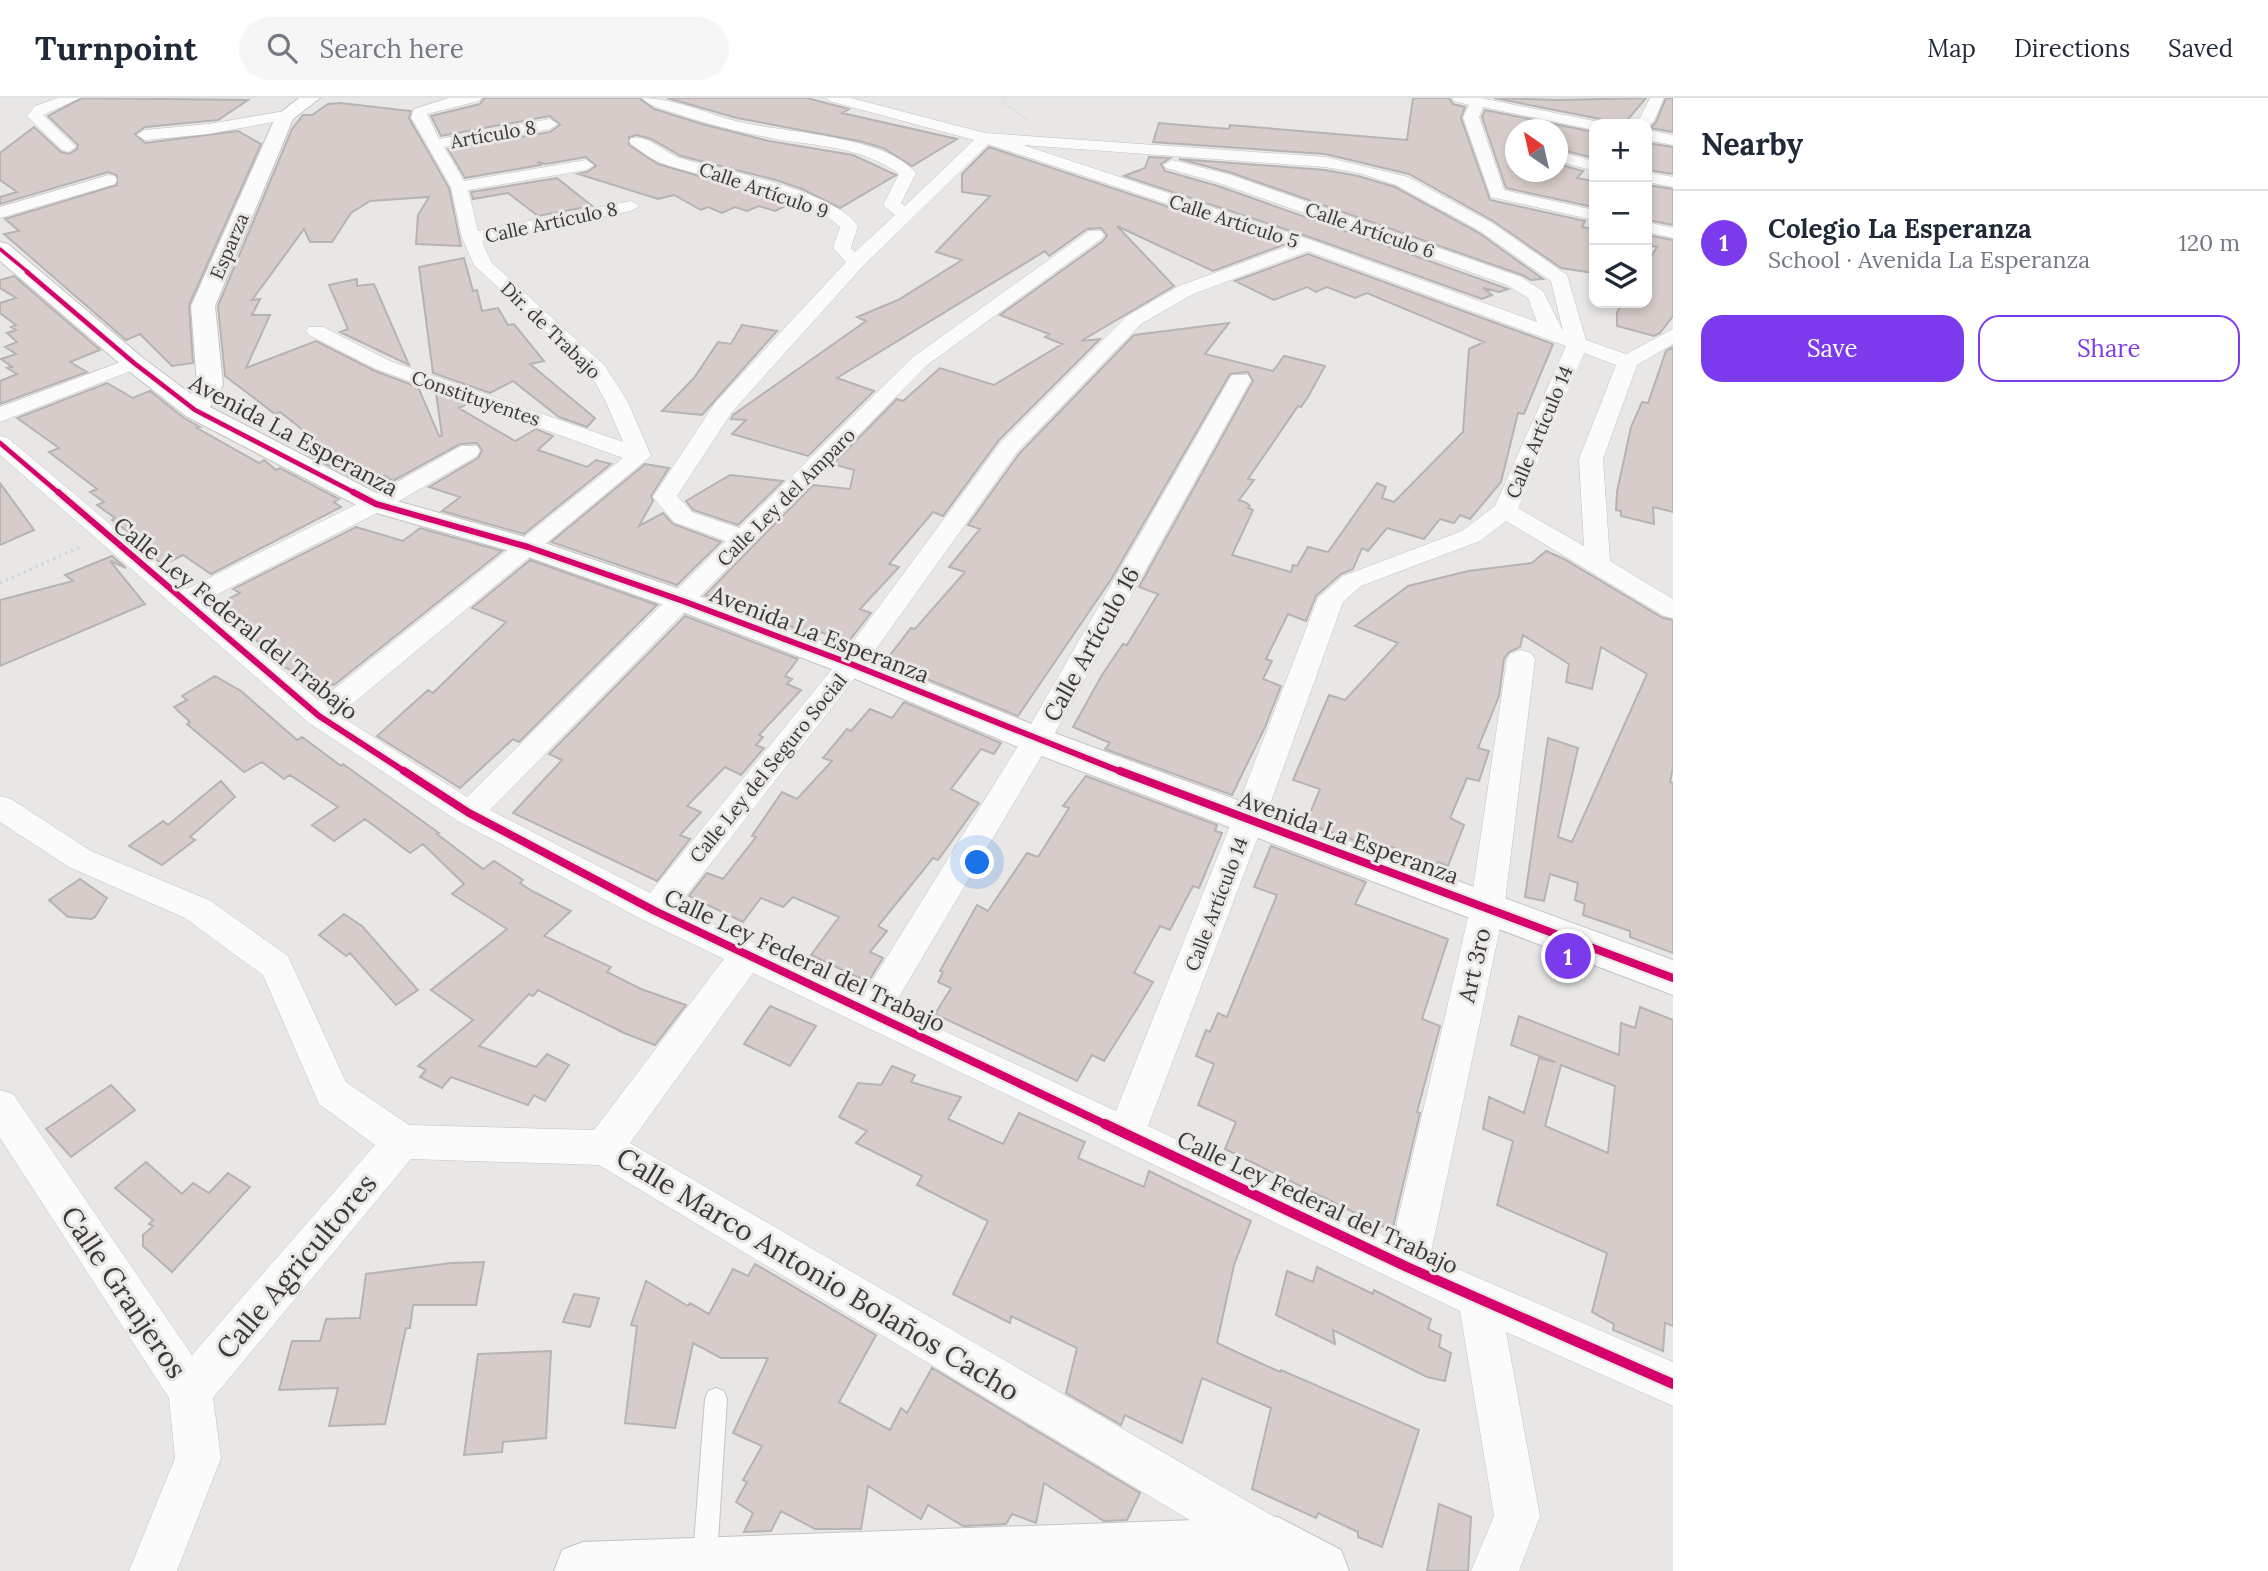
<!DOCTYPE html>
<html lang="en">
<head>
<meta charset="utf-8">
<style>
  :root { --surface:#fff; --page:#f6f6f7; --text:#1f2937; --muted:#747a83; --line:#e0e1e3; --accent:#7c3aed }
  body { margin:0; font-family:Lora,serif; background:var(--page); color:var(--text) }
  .controls { position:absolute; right:21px; top:21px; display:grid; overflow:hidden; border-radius:14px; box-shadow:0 4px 10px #0003 }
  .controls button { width:63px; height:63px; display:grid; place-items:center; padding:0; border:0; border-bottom:2px solid var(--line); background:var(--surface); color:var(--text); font:35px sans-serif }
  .compass { position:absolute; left:1505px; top:21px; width:63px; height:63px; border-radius:50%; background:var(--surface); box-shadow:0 4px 10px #0003; rotate:326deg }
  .you { position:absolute; left:978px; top:765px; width:24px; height:24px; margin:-18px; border:5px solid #fff; border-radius:50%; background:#1a73e8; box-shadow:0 0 0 10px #1a73e833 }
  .badge { display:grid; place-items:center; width:46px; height:46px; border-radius:50%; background:var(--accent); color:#fff; font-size:23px; font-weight:700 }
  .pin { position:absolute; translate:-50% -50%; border:4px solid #fff; box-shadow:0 2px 7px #0006 }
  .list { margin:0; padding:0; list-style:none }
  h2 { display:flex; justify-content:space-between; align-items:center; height:91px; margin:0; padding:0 28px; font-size:30px }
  h2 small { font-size:23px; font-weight:400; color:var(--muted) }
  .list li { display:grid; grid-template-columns:46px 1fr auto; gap:21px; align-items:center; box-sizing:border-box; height:105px; padding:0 28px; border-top:2px solid var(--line) }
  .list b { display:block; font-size:26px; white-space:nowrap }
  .list p { margin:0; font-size:23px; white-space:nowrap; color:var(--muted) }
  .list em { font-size:23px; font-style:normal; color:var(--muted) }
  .actions { display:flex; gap:14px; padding:21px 28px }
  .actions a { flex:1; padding:16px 0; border:2px solid var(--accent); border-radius:21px; text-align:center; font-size:24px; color:var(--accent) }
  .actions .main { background:var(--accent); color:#fff }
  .icon { flex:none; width:38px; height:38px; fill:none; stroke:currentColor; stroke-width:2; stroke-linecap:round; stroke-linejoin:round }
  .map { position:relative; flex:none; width:1673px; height:1473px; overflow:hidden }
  header { display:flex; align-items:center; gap:42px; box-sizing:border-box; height:98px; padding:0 35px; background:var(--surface); border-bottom:2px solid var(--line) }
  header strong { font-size:33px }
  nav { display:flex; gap:38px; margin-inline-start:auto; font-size:24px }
  .search { width:490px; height:63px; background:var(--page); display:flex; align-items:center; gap:18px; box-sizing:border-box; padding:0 24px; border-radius:38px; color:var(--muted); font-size:26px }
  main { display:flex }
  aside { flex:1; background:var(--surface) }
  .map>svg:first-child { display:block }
</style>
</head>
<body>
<header>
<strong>Turnpoint</strong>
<div class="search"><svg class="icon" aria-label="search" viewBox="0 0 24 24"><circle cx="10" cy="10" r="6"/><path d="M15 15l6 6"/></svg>Search here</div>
<nav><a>Map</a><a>Directions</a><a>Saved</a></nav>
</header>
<main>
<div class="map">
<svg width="1673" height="1473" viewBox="0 0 1673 1473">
  <rect width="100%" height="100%" fill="#e8e7e6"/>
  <!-- building -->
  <path fill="#d7ccc9" stroke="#b5b4b3" stroke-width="2" fill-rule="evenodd" d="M82 0 248 2 218 22 145 29 135 36 145 45 238 33 261 46 189 207 193 265 172 268 140 236 126 242 4 136 19 133 5 121 117 87V77L108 74 0 106V99L17 94 0 82V55L34 29 61 54 69 56 77 51 78 47 48 18Z
    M484 0H639L654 11 702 26 769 43 853 57 896 77 840 110 802 91 776 82 681 58 651 41 637 37 629 39V47L658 66 792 105 775 113 759 108 747 113 735 109 722 115 708 109 701 112 674 97 658 101 578 76 587 74 596 68 586 59 546 66 537 64 541 67 465 80 448 51 550 34 560 27 550 18 441 38 431 18 480 6Z
    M667 0H807L849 11 842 15 957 41 912 68 883 50 859 43 737 20Z
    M1413 0H1449L1453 6 1465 9 1461 20 1490 102 1585 123 1582 129 1594 131V175L1561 170 1493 123 1409 76 1325 56 1153 44 1159 25 1229 31 1230 27 1407 42Z
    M1494 0 1559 2 1646 0 1624 26H1604L1600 21Z
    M1666 0H1673V34L1650 30 1656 24Z
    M340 5 411 13 409 20 449 90 461 148 416 146 418 117 429 99 370 103 351 115 332 144H310L304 131 252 202 260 201 252 217H270L246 270 316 243 375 273 418 289 439 338H442L436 295 467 306 459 310 515 343 536 331 553 338 538 352 587 369 596 362 611 366 524 436 442 413 460 399 429 389 478 360 482 352 477 345 460 346 393 383 385 378 367 387 310 358 327 351 280 314 275 316 225 278 218 208 292 31 303 17H312L328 6Z
    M1485 12 1594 34V60L1558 51V32H1516V74H1558V66L1583 73 1577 80 1594 83V100L1589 108 1506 90 1482 19Z
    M1647 45 1673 49V76L1647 72Z
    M989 49 1283 147 1213 173 1117 128 1174 188 1081 243 1100 241 999 342 943 418 933 414 889 466 899 469 860 511 871 515 848 544 820 534 817 538 705 497 813 387 850 391 854 372 833 366 897 301 903 303 940 270 994 287 1062 246 1045 239 1049 236 1000 217 1103 143 1107 137 1101 130 1087 131 1049 158 1045 153 837 280 874 293 808 358 732 336 746 322 731 321 733 317 866 223 857 219 898 202 962 162 936 154 990 98 962 94V76Z
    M1149 59 1170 60 1161 66 1165 73 1218 88 1508 191 1499 194 1483 190 1492 197 1482 201 1315 141 1124 78 1145 70Z
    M1179 61 1325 72 1358 78 1395 89 1479 135 1543 181 1531 182 1522 177 1232 75Z
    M557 80 592 108 538 118 508 95 473 101 471 94Z
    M1647 87 1673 91V127L1647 122Z
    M1647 137 1673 142V218L1660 235 1654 238 1617 228V214L1623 205H1647V165L1657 149 1647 147Z
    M1308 156 1553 246 1524 316 1518 315 1501 384 1470 421 1460 417 1454 425 1440 421 1424 441 1387 430 1368 453 1362 450 1353 471 1341 476 1316 498 1306 523 1288 516 1266 561 1272 563 1263 581 1281 588 1265 629 1232 697 1105 651 1110 645 1073 629 1102 577 1123 546 1127 547 1158 496 1139 489 1253 283 1248 274 1230 276 1112 480 1018 618 922 579 925 575 887 561 911 530 915 531 965 474 949 469 980 431 968 427 1019 356 1134 237 1229 225 1205 256 1273 273 1284 258 1325 268 1308 299 1301 309 1298 308 1248 381 1254 382 1239 402 1247 405 1250 408 1248 410 1253 412 1232 457 1291 474 1293 467 1297 468 1308 449 1328 454 1377 385 1386 389 1382 400 1394 404 1463 334 1469 251 1484 244 1367 195 1355 200 1327 189 1316 194 1307 189 1274 202 1235 183Z
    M464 160 473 193 477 192 482 213 498 210 508 227 514 226 544 263 530 266 595 320 587 329 559 319 513 283 490 295 433 275 419 169Z
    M14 178 100 252 70 264 87 274 0 306V283L17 276 7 270 12 269 1 261 16 256 5 249 17 244 7 235 16 232 11 229 16 227 0 215V205L16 200 0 190V182Z
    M357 181V188L374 186 409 267 340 234 348 231 329 187Z
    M742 227 777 233 702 317 662 313 694 280 718 244 731 246Z
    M1673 249V414L1653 409 1654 426 1621 418V413L1616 412 1617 394 1631 329 1642 304 1648 305 1666 253Z
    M107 285 133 300 150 293 184 320 200 329 197 330 259 365 264 362 276 372 280 370 339 401 334 404 341 409 211 476 183 457 163 467 139 447 143 445 112 422 115 420 97 407 104 404 90 394 97 391 49 354 59 350 17 320Z
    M645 366 669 370 651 398 653 403 639 428 663 415 673 426 721 444 677 487 551 444Z
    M730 377 783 383 738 427 693 412 686 403Z
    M0 385 34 432 0 447Z
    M356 429 403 443 420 430 502 453 334 587 332 586 326 590 282 568 266 555 270 552 232 526 213 509 240 495 233 491Z
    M1546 453 1564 461 1663 520 1673 522V670L1670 684 1673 685V855L1630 839V833L1583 817 1585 806 1575 802 1578 785 1550 776 1544 803 1525 799 1548 640 1578 650 1558 739 1572 744 1647 576 1601 549 1592 591 1566 584 1569 566 1523 537 1520 549 1509 554 1504 561 1499 598 1478 650 1489 653 1479 683 1467 680 1450 720 1464 727 1448 768 1438 764 1437 767 1384 746 1381 752 1306 725 1320 691 1293 682 1329 597 1345 602 1398 545 1355 528 1408 488 1468 473 1532 465Z
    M112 458 126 470 110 463 145 506 0 568V502L73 483 65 477Z
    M530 462 657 507 519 644 513 641 460 690 377 638 428 592 433 595 506 524 472 510Z
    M685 518 798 561 785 578 792 581 787 586 801 592 759 637 763 639 756 647 764 650 741 677 725 669 687 708 701 714 680 737 690 741 657 783 513 715 562 662 549 656Z
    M215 578 241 593 297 642 302 639 341 668 343 666 439 735 437 736 483 771 494 763 523 782 520 785 532 793 571 813 544 838 611 869 607 874 641 891 686 907 655 947 624 935 538 892 533 898 529 896 479 948 536 969 547 956 569 967 545 1003 534 997 528 1007 451 979 442 990 420 979 426 972 418 968 473 922 431 892 507 831 452 796 464 786 423 746 410 755 365 721 334 743 312 727 338 709 290 677 284 681 262 664 244 674 187 626 190 624 174 609 187 602 182 598Z
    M904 604 1001 645 994 656 981 651 951 691 979 705 938 762 933 760 878 828 887 833 870 854 883 860 868 884 811 857 839 819 793 799 783 809 761 800 743 824 689 798 707 775 723 781 756 739 752 738 782 694 797 701 832 663 823 660 847 631 851 633 870 611 892 620Z
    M1086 678 1217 727 1215 733 1222 735 1199 790 1193 788 1170 832 1160 828 1134 875 1153 884 1140 906 1104 963 1092 957 1077 983 935 916 951 890 938 884 943 874 940 873 977 807 988 813 1027 755 1038 759 1069 710 1063 708Z
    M221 683 235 699 190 739 195 742 162 767 129 748 163 723 168 727Z
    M1271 748 1366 784 1355 806 1448 841 1422 921 1440 928 1417 1014 1420 1015 1392 1133 1225 1051 1236 1024 1198 1007 1214 966 1196 958 1206 932 1210 934 1218 915 1227 919 1277 797 1254 789Z
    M80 781 107 800 95 819 91 821 68 819 49 802Z
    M344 816 362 828 418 892 396 907 350 855 346 858 319 837Z
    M770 908 816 928 790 968 744 946Z
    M1640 909 1673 922V1228L1665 1225 1663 1253 1613 1232 1614 1226 1592 1214 1607 1155 1497 1107 1513 1043 1483 1031 1489 999 1524 1015 1539 960 1555 964 1511 947 1519 918 1619 957 1621 925 1635 930ZM1561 967 1615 988 1608 1055 1545 1028Z
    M892 968 915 977 911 984 961 999 948 1021 1003 1046 1019 1015 1085 1044 1078 1060 1144 1089 1149 1073 1251 1123 1234 1167 1217 1245 1280 1274 1281 1272 1419 1332 1382 1449 1358 1439V1434L1318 1415 1316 1420 1252 1391 1271 1310 1202 1280 1182 1345 1125 1317 1121 1327 1066 1295 1077 1250 1011 1218 1010 1225 953 1196 988 1123 917 1087 922 1078 856 1045 867 1033 839 1019 858 985 881 987Z
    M111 987 135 1012 71 1059 46 1031Z
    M146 1064 182 1096 193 1085 209 1095 228 1075 250 1089 172 1174 143 1148V1137L153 1128 149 1126 153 1122 115 1090Z
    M484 1164 476 1207H413L410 1230H406L385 1326 329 1328 338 1290 279 1292 292 1243H320L326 1221 360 1220 366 1176 451 1165Z
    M755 1166 876 1237 839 1304 890 1332 901 1310 907 1315 932 1270 1140 1395 1127 1422 1104 1423 1044 1385 1036 1425 1012 1416 1006 1426 963 1428 928 1407 921 1421 868 1388 861 1431H815L781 1413 771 1433 744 1434 753 1415 736 1404 747 1384 743 1382 762 1348 733 1335 768 1260H721L693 1245 675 1330 625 1325 637 1228 631 1227 646 1183 688 1208 690 1205 709 1216 733 1171 748 1178Z
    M1317 1169 1373 1196 1374 1192 1431 1221 1428 1231 1441 1237 1439 1249 1451 1255 1445 1283 1427 1279 1333 1232 1335 1246 1276 1217 1287 1173 1313 1184Z
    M574 1196 599 1200 590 1229 563 1224Z
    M551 1253 546 1340 503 1344 502 1354 464 1357 478 1256Z
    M1439 1406 1471 1419 1468 1473H1427Z"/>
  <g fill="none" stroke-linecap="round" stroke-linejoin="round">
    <!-- service casing -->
    <g stroke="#c4c3c2" stroke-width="2">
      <path id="service" d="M716 1290 724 1293 727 1301 717 1459 713 1467 705 1471 697 1467 693 1459 705 1301 708 1293Z"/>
    </g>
    <!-- minor casing -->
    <g stroke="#c4c3c2" stroke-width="1">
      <path id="minor" d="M58 0H80L43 17 76 49 68 54 62 52 27 18 35 8Z
        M449 0H481L479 3 427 16 439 41 550 21 558 26 550 31 444 49 464 83 586 62 594 67 586 72 468 92 478 133 631 103 640 108 631 113 482 143 491 164 605 268 628 304 651 358 339 617 467 699 726 443 674 424 653 399 715 305 846 164 833 150 840 129C802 91 709 84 659 64 649 60 640 52 631 46L629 43 631 40C647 36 665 55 680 60 724 73 831 91 858 128L851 150 855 154 895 117 883 107 899 76C861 48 815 48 770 40 740 34 710 27 681 17 669 13 650 9 642 0 674 0 704 15 736 23 783 35 886 37 916 75L901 105 905 108 974 42 829 3 827 0H851L985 35 1325 59 1408 79 1492 125 1567 177 1586 242 1626 256 1673 231V246L1637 267 1603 361 1610 463 1673 501V520L1664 518 1506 423 1480 443 1361 488 1343 504 1264 723 1148 1028 1393 1142 1470 811 1507 561 1511 555 1521 552 1531 555 1535 561 1504 811 1430 1159 1673 1264V1308L1506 1234 1540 1418 1519 1473H1471L1494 1418 1460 1213 753 875 630 1045 1285 1425 1292 1442 1285 1459 1268 1466 1251 1459 599 1067 411 1061 213 1300 221 1360 177 1473H129L175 1360 169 1300 0 1040V992L13 996 192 1257 375 1047 319 1006 263 877 185 820 69 769 0 724V698L11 701 91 753 209 802 288 858 346 984 409 1027 594 1032 724 861 643 822 458 723 309 625 0 357V338L8 340 187 491 367 401 461 348H477L480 353 477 358 385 411 202 504 319 603 623 360 376 271 309 237 306 233 309 229H323L390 263 623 344 606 304 590 275 474 167 462 140 451 89 411 19 414 11ZM988 46 1291 147 1179 188 1127 218 1001 344 841 560 650 795 490 712 927 267 1101 141 1104 137 1101 133H1089L913 259 739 430 692 414 677 398 732 314 864 167ZM1023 47 1325 69 1359 75 1396 87 1480 133 1551 183 1563 233 1543 193 1521 179 1231 77 1172 62 1164 67 1166 70 1219 85 1507 187 1528 200 1537 224 1314 143ZM1308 153 1566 248 1495 408 1462 433 1343 478 1318 500 1232 723 1116 1013 893 909 1051 642 1251 282 1248 277H1232L1229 282 1023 640 864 896 677 809 861 572 1017 354 1141 226 1193 196ZM1584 255 1616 267 1579 361 1584 448 1518 410Z
        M1452 0H1481L1599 24 1601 26H1594V32L1483 9 1479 19 1504 92 1594 112V122L1491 99 1463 19 1469 7 1454 3Z
        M1650 0H1664L1654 23 1647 29V26H1633L1640 20Z
        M285 13 293 18 290 21 208 36 145 42 137 37 145 32 208 26Z
        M1647 32 1673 37V47L1647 42Z
        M1558 53 1594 63V73L1558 63Z
        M1647 74 1673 79V89L1647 84Z
        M109 77 115 78 117 82 115 86 0 120V109Z
        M1647 124 1673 130V140L1647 134Z
        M134 259 141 261 144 265 141 269 0 324V309Z"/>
    </g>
    <!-- tertiary casing -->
    <g stroke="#c4c3c2" stroke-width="2">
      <path id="tertiary" d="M299 0H320L293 21 215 208 223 287 210 309 386 400 539 443 694 496 863 558 1049 633 1673 862V897L1023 651 839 574 672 510 517 455 366 412 186 318 125 270 0 163V144L8 146 143 260 191 296 197 287 191 208 276 18Z
        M1278 1419 1341 1452 1349 1473H554L562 1452 583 1444Z"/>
    </g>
    <!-- path-far1 -->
    <path stroke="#d4d3d3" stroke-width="2.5" stroke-dasharray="1 2.5" stroke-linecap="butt" d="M1002 0 1005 6 1027 21
      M129 72 142 54"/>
    <!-- path -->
    <path stroke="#d4d3d3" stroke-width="3.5" stroke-dasharray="2 4.5" stroke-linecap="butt" d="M0 485 82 448"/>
    <!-- service -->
    <use href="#service" fill="#fcfbfb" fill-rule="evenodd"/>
    <!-- minor -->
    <use href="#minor" fill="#fcfbfb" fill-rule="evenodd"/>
    <!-- tertiary -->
    <use href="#tertiary" fill="#fcfbfb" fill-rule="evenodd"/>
    <!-- cycleway-far4 casing -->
    <g stroke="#e9e8e5" stroke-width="6">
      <path id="cycleway-far4" d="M0 151 29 175"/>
    </g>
    <!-- cycleway-far3 casing -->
    <g stroke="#e9e8e5" stroke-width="7">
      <path id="cycleway-far3" d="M27 174 134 265 195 312 357 396
        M0 345 60 396"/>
    </g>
    <!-- cycleway-far2 casing -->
    <g stroke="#e9e8e5" stroke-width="10">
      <path id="cycleway-far2" d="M58 394 319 618 407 675
        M353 394 376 406 528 449 683 503 851 566 1124 675"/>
    </g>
    <!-- cycleway-far1 casing -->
    <g stroke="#e9e8e5" stroke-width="12">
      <path id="cycleway-far1" d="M404 673 469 715 655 813 1109 1028
        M1120 673 1673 880"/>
    </g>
    <!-- cycleway casing -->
    <g stroke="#e9e8e5" stroke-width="14">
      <path id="cycleway" d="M1105 1026 1407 1169 1673 1286"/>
    </g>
    <!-- cycleway-far4 -->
    <use href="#cycleway-far4" stroke="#d6006c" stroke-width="3.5"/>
    <!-- cycleway-far3 -->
    <use href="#cycleway-far3" stroke="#d6006c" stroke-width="4.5"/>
    <!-- cycleway-far2 -->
    <use href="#cycleway-far2" stroke="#d6006c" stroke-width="6"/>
    <!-- cycleway-far1 -->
    <use href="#cycleway-far1" stroke="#d6006c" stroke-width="8"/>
    <!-- cycleway -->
    <use href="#cycleway" stroke="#d6006c" stroke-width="10"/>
  </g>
  <g text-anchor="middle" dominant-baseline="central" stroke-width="6" stroke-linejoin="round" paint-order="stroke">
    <!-- far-street labels -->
    <g font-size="19" fill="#3c3b3a" stroke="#e9e8e5">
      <text transform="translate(493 36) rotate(-10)">Artículo 8</text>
      <text transform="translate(764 92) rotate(19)">Calle Artículo 9</text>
      <text transform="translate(1234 123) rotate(18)">Calle Artículo 5</text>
      <text transform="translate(551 124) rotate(-12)">Calle Artículo 8</text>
      <text transform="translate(1370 132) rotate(19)">Calle Artículo 6</text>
      <text transform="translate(229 148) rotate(-67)">Esparza</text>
      <text transform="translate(551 232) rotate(44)">Dir. de Trabajo</text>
      <text transform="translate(476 300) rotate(19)">Constituyentes</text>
      <text transform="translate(1539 334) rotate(-67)">Calle Artículo 14</text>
      <text transform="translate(786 399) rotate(-45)">Calle Ley del Amparo</text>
      <text transform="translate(768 670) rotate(-51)">Calle Ley del Seguro Social</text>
      <text transform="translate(1216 806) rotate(-69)">Calle Artículo 14</text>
    </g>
    <!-- street labels -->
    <g font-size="23" fill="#3c3b3a" stroke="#e9e8e5">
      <text transform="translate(294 337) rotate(28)">Avenida La Esperanza</text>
      <text transform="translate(236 520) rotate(39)">Calle Ley Federal del Trabajo</text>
      <text transform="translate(820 536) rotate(21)">Avenida La Esperanza</text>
      <text transform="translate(1091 546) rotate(-61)">Calle Artículo 16</text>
      <text transform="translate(1349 739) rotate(20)">Avenida La Esperanza</text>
      <text transform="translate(805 862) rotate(25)">Calle Ley Federal del Trabajo</text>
      <text transform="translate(1474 867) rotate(-77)">Art 3ro</text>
      <text transform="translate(1318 1104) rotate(25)">Calle Ley Federal del Trabajo</text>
    </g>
    <!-- near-street labels -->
    <g font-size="28" fill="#3c3b3a" stroke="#e9e8e5">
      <text transform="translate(296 1168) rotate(-50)">Calle Agricultores</text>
      <text transform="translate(818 1176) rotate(31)">Calle Marco Antonio Bolaños Cacho</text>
      <text transform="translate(124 1194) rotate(56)">Calle Granjeros</text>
    </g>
  </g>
</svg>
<div class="controls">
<button>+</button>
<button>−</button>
<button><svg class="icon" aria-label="layers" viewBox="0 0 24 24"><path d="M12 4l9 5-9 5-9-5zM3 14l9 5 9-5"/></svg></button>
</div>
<svg class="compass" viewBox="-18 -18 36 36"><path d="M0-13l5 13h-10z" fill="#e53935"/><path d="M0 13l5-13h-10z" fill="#747a83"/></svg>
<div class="you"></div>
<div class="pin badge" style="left:1568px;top:858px">1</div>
</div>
<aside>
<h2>Nearby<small></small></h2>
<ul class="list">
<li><span class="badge">1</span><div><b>Colegio La Esperanza</b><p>School · Avenida La Esperanza</p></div><em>120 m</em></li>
</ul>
<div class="actions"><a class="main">Save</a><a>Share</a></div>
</aside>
</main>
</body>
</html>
